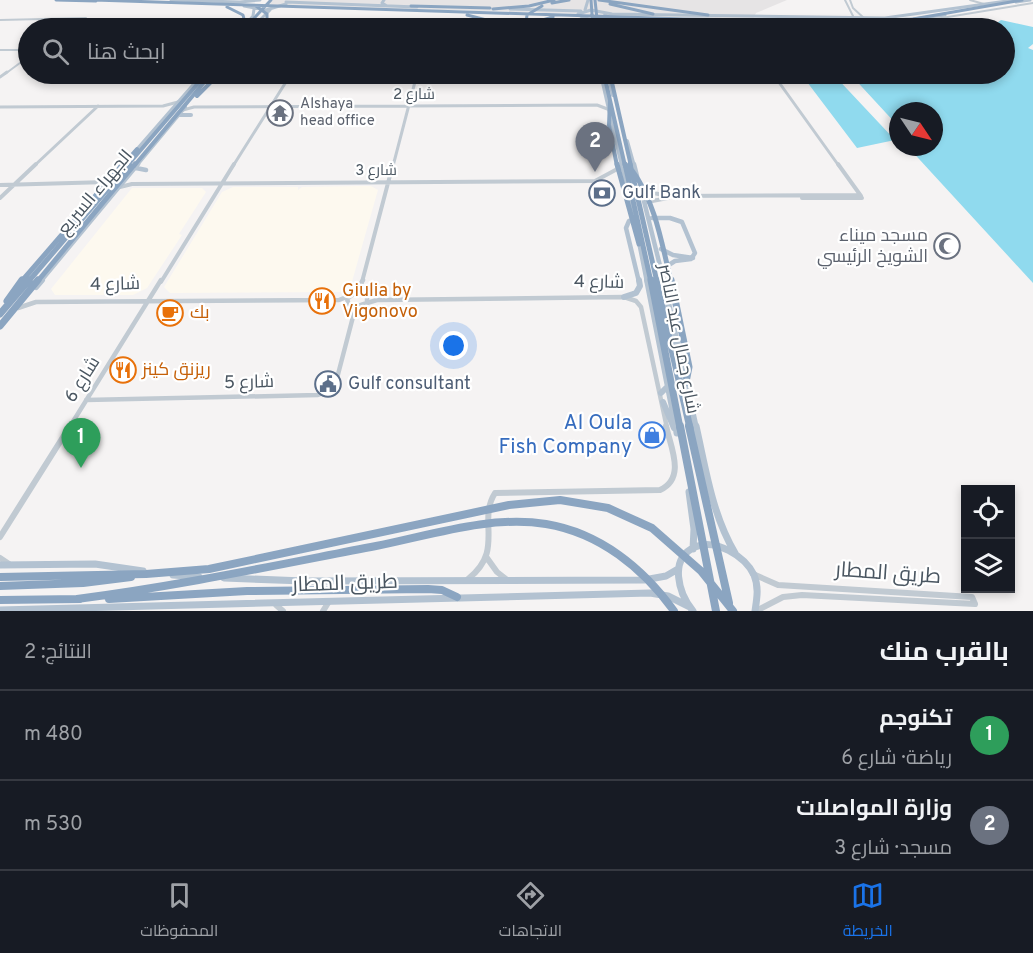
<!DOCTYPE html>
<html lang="ar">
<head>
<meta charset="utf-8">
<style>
  :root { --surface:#171b24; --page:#20242c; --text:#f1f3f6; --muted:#9ea1a6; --line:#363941; --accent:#1a73e8 }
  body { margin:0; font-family:Overpass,Cairo,sans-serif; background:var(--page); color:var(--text); direction:rtl }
  .controls { position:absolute; right:18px; bottom:18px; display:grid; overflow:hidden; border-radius:0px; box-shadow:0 3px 9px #0003 }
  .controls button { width:54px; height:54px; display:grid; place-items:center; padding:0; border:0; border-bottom:2px solid var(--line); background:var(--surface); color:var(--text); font:30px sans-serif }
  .compass { position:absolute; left:889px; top:102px; width:54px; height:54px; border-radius:50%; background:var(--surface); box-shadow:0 3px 9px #0003; rotate:125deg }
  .you { position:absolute; left:454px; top:346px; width:21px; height:21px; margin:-15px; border:4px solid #fff; border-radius:50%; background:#1a73e8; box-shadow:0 0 0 9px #1a73e833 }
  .badge { display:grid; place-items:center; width:39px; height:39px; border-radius:50%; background:var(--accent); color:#fff; font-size:20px; font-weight:700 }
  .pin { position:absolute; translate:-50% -50px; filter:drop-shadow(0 2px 3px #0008) }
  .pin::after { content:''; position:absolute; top:32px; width:21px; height:18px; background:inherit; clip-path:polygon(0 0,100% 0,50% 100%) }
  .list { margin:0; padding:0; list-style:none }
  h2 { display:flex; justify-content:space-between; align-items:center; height:78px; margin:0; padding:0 24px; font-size:26px }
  h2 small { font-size:20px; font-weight:400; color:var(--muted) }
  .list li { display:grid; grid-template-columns:39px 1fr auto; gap:18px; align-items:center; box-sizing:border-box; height:90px; padding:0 24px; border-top:2px solid var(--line) }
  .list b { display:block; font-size:22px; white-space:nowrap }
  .list p { margin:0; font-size:20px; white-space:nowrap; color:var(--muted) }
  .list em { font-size:20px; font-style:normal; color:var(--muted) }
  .icon { flex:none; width:33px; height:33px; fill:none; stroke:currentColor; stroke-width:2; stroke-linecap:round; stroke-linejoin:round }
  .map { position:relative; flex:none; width:1033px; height:611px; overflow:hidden; direction:ltr }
  .search { position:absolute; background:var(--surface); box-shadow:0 3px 9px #0003; left:18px; right:18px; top:18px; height:66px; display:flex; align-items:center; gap:15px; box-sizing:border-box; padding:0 21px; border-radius:33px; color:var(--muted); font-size:22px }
  .sheet { height:258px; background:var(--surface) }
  nav { display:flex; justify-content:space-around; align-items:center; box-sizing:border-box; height:84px; border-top:2px solid var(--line); background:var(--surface); font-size:16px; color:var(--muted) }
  nav a { display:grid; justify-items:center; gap:3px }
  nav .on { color:var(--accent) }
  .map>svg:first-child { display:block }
</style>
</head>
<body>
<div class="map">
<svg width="1033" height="611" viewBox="0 0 1033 611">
  <rect width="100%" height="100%" fill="#f5f3f3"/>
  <!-- commercial -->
  <path fill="#fdf9ef" d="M360 186H371L378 190 351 285 340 292 170 293 164 287 222 192 233 187H298V190L302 187Z
    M132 188H202L206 192 179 234 182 235 147 288 133 295H55L51 289Z"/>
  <!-- education -->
  <path fill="#e6e4e5" d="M273 0H787L756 13 753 19 268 5Z"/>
  <!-- water -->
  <path fill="#90daee" d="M1001 20 1033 27V44L1028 48 1033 50V283L908 147H934V111H898V126L850 74H1004V28H990Z
    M801 74H833L895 140 857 148Z"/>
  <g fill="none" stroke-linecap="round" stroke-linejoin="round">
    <!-- minor-far4 -->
    <path stroke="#c1cad2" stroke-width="2" d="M845 0 854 18
      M850 0 853 8 865 19
      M970 0 984 4
      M0 20 86 18
      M70 28 85 18
      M756 28 755 25 766 24 911 23 1033 3
      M0 50H28
      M5 74 28 57"/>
    <!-- minor-far3 -->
    <path stroke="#c1cad2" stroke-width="3" d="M773 74 839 166
      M0 77 7 72
      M0 107 163 106 178 102
      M183 110 194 107 597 105 610 110
      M34 166 98 106
      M233 166 291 74
      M393 166 417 74"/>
    <!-- minor-far2 -->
    <path stroke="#c1cad2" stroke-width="4" d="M838 164 861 196
      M0 185 108 182
      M120 187 132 184 595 181 621 167
      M644 191 668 196 860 195
      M0 198 36 164
      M802 198H862
      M647 202 668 198
      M161 282 234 164
      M362 282 393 164"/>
    <!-- minor-far1 -->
    <path stroke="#c1cad2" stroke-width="4.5" d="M356 292 363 280
      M356 292 367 294V303L355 307 349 305 347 299Z
      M367 303 377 300 624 297 636 301 641 307 667 428
      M18 308 36 302 339 300 349 296
      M86 400 318 395 328 391 336 382 354 313 360 306
      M69 428 161 280"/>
    <!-- minor -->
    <path stroke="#c1cad2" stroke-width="6" d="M0 537 70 426
      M0 558 9 564
      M487 558 497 572 506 579
      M753 574 778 585 972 597 975 604
      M468 579C505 550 477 521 495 493L660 490C686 478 671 448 666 426
      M276 605 283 611
      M323 611 328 603
      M756 611 783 597 802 595 975 604"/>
    <!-- major-far4 -->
    <path stroke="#b3c2d1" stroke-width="3" d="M171 0 240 2 260 0
      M384 0 382 3 387 6
      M286 2 417 7
      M1016 2 1030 0
      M244 6 266 10 286 4
      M510 9 581 11
      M585 10 588 0
      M604 13 606 15C598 21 586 21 578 14L591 10 612 14 885 18 1014 0
      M721 21 889 22 945 15
      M243 28 253 16 254 9
      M252 28 270 10"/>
    <!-- major-far3 -->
    <path stroke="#b3c2d1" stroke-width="4" d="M601 74 622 166
      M608 74 613 95
      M179 115H191
      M627 141 634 166
      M135 152 203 74
      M136 166 185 107"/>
    <!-- major-far2 -->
    <path stroke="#b3c2d1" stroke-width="4.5" d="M622 164 633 212
      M634 164 637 176
      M136 168 146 170
      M640 185 664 282
      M652 218H670L682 222 695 253 691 259 675 261 664 268
      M637 219 629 221 626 228 639 282
      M639 242 647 282
      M661 249 673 255 693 258
      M40 282 138 164"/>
    <!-- major-far1 -->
    <path stroke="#b3c2d1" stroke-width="6" d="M647 280 676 428
      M663 280 696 428
      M36 287 42 280
      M624 297 636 293 640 286 639 280
      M661 393 668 386
      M663 402 674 428"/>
    <!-- major -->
    <path stroke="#b3c2d1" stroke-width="7" d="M676 426 677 433
      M696 426C706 470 712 514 735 553
      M689 492 694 529 693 549
      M0 565 95 564 143 571
      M173 575 199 577
      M224 578 304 581 644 580 666 576 678 569
      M0 610 650 593 668 596 688 606
      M693 611C679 594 668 559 695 547 715 538 745 556 754 575 759 587 757 598 755 611"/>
    <!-- highway-far4 -->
    <path stroke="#8ba5c1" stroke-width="3" d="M56 0 96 1
      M94 0 684 19 860 21 913 19 1022 0
      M591 0 593 28
      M595 0 598 28
      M599 0 708 15
      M552 3 569 0
      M610 4 653 14
      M256 6 267 14V21L262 28
      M411 6 490 8
      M227 7 243 15 244 19 239 28
      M493 9 529 6 554 0
      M467 15 518 28
      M245 28 271 0
      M530 28 526 23 527 15 542 6
      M537 28 539 21 553 17
      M617 28 644 21"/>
    <!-- highway-far3 -->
    <path stroke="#8ba5c1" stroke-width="4" d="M604 74 625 166
      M610 74 631 166
      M197 96 219 74
      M610 100 609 125 617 166
      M122 166 137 149
      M127 166 206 74
      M134 166 211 74"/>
    <!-- highway-far2 -->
    <path stroke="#8ba5c1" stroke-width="5" d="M617 164 639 244
      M625 164 651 282
      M630 164 657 282
      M631 169C655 200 662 244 671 282
      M21 282 123 164
      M28 282 129 164
      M37 282 135 164"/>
    <!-- highway-far1 -->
    <path stroke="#8ba5c1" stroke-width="7" d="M651 280 680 428
      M656 280 690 428
      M671 280 689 367 686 382
      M7 301 22 280
      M0 314 29 280
      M0 326 38 280"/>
    <!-- highway -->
    <path stroke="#8ba5c1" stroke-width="8" d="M680 426 716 611
      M689 426 729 603
      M0 577 146 574 209 569 509 505 560 500 608 508 652 528 701 571 733 611
      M0 586 83 583 131 577
      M77 599C178 586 277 565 376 546 431 535 491 515 546 524 600 533 643 568 674 611
      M109 599 247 591 428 589 442 590 457 597
      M0 600 80 599"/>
  </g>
  <!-- icons -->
  <defs>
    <g id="temple-ring" transform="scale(1.35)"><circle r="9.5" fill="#fff" stroke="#6b7280" stroke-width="1.5"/><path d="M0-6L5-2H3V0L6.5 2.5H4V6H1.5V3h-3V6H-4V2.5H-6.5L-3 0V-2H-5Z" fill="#6b7280"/></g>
    <g id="bank-ring" transform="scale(1.35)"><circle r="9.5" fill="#fff" stroke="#5c6f8a" stroke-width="1.5"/><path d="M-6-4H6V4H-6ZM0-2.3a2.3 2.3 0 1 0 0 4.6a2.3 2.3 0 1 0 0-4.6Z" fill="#5c6f8a"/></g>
    <g id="mosque-ring" transform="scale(1.35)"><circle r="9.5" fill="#fff" stroke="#6b7280" stroke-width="1.5"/><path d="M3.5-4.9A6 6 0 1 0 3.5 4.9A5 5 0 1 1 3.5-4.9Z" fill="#6b7280"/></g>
    <g id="restaurant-ring" transform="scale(1.35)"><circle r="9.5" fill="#fff" stroke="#e8710a" stroke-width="1.5"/><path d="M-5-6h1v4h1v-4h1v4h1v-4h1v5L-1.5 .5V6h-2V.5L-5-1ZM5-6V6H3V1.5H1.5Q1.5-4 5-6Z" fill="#e8710a"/></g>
    <g id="cafe-ring" transform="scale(1.35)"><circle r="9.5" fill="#fff" stroke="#e8710a" stroke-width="1.5"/><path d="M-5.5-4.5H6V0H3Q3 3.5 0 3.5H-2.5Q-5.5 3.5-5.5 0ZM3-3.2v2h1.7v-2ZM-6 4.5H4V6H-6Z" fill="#e8710a"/></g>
    <g id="civic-ring" transform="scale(1.35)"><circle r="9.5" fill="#fff" stroke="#5c6f8a" stroke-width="1.5"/><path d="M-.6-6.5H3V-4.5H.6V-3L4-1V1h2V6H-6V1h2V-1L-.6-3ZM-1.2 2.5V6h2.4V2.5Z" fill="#5c6f8a"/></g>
    <g id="shop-ring" transform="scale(1.35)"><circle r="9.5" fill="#fff" stroke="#3f7fe0" stroke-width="1.5"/><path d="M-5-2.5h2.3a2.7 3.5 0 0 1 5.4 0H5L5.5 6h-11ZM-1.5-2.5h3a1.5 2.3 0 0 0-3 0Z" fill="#3f7fe0"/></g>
  </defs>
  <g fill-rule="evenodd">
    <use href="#temple-ring" x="280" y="113"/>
    <use href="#bank-ring" x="602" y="193"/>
    <use href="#mosque-ring" x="947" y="246"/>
    <use href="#restaurant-ring" x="322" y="301"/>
    <use href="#cafe-ring" x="170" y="313"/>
    <use href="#restaurant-ring" x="123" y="370"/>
    <use href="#civic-ring" x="328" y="384"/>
    <use href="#shop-ring" x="652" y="435"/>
  </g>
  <g text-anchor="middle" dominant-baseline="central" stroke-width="4.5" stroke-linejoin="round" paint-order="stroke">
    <!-- far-street labels -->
    <g font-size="15" fill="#4a5661" stroke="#fff">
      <text x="414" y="95">شارع 2</text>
      <text x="376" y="171">شارع 3</text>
    </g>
    <!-- far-worship labels -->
    <g font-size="15" fill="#5b616d" stroke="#fff" text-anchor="start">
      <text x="300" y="104">Alshaya<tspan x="300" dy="17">head office</tspan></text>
    </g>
    <!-- street labels -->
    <g font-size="18" fill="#4a5661" stroke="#fff">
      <text transform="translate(96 193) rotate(-50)">الجهراء السريع</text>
      <text transform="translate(599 283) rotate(1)">شارع 4</text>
      <text transform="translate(115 285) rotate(-1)">شارع 4</text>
      <text transform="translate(678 339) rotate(79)">شارع جمال عبد الناصر</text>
      <text transform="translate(83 380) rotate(-58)">شارع 6</text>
      <text transform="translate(249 383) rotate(-1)">شارع 5</text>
    </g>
    <!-- service labels -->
    <g font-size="18" fill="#4e5e75" stroke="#fff" text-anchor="start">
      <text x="622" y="193">Gulf Bank</text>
      <text x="348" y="384">Gulf consultant</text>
    </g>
    <!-- worship labels -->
    <g font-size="18" fill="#5b616d" stroke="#fff" text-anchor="end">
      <text x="928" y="236">مسجد ميناء<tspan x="928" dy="21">الشويخ الرئيسي</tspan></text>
    </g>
    <!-- food labels -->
    <g font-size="18" fill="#c56008" stroke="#fff" text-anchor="start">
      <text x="342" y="291">Giulia by<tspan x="342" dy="21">Vigonovo</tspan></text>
      <text x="190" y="313">بك</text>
      <text x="142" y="370">ريزنق كينز</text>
    </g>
    <!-- near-shop labels -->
    <g font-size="21" fill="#366cbe" stroke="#fff" text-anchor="end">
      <text x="632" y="423">Al Oula<tspan x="632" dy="24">Fish Company</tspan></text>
    </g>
    <!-- near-street labels -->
    <g font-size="21" fill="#4a5661" stroke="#fff">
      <text transform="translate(888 574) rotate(4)">طريق المطار</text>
      <text transform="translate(345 584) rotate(-2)">طريق المطار</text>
    </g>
  </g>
</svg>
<div class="controls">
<button><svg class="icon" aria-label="locate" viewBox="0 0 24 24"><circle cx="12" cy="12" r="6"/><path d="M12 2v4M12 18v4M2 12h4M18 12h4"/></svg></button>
<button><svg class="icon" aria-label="layers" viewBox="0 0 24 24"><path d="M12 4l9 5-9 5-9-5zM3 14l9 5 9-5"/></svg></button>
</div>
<svg class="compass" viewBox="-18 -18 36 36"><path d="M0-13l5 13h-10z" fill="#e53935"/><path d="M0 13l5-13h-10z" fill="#9ea1a6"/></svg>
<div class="you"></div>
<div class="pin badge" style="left:81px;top:468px;background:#2e9e5b">1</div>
<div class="pin badge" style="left:595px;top:172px;background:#6b7280">2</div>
<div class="search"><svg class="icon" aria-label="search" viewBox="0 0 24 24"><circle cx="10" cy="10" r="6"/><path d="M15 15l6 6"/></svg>ابحث هنا</div>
</div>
<section class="sheet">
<h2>بالقرب منك<small>النتائج: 2</small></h2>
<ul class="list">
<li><span class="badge" style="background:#2e9e5b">1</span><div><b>تكنوجم</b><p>رياضة · شارع 6</p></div><em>480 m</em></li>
<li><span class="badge" style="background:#6b7280">2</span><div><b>وزارة المواصلات</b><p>مسجد · شارع 3</p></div><em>530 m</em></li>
</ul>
</section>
<nav>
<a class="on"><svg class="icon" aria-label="map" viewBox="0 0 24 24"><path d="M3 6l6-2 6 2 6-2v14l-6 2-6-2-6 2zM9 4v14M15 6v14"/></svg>الخريطة</a>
<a><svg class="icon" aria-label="directions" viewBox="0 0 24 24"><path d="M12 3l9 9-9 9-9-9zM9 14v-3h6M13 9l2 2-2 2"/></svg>الاتجاهات</a>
<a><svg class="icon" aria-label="saved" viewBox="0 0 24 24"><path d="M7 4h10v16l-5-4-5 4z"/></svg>المحفوظات</a>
</nav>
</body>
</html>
